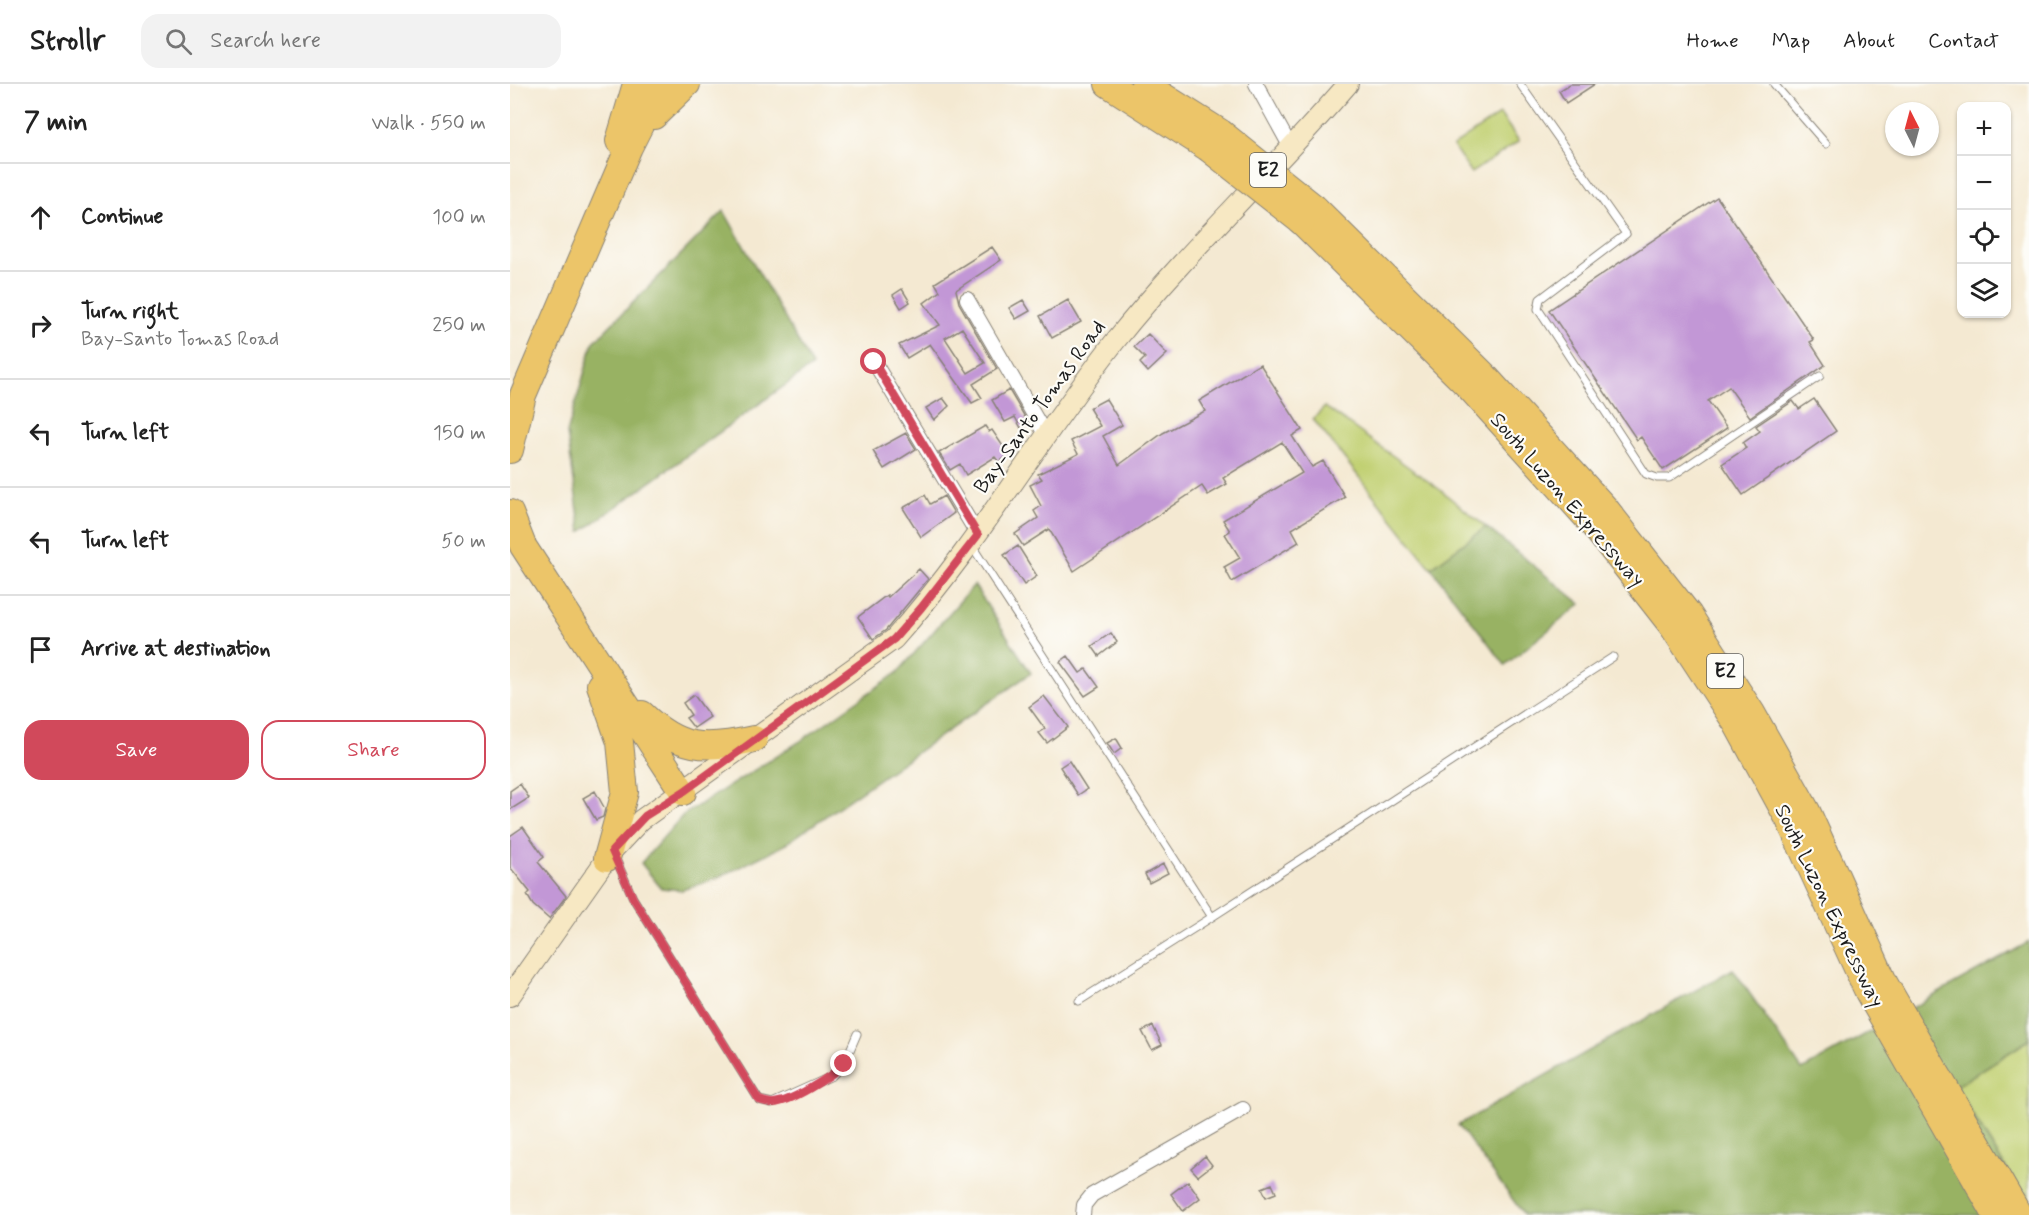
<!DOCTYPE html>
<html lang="en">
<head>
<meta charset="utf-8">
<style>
  :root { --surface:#fff; --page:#f2f2f2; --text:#222; --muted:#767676; --line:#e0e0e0; --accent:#d1495b }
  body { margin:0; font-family:Mynerve,sans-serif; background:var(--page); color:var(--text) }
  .controls { position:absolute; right:18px; top:18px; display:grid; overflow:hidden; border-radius:12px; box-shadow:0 2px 4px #0004 }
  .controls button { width:54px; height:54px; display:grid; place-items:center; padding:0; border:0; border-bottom:2px solid var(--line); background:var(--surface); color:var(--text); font:30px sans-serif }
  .compass { position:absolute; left:1375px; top:18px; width:54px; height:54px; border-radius:50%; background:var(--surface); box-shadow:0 2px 4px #0004; rotate:354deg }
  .stop { position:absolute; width:18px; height:18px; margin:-14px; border:4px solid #d1495b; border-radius:50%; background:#fff }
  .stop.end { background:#d1495b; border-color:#fff; box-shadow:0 2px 6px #0008 }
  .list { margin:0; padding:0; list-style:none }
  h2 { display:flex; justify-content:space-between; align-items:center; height:78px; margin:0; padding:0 24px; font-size:26px }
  h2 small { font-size:20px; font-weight:400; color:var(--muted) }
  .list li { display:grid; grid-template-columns:39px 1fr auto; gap:18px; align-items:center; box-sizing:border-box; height:108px; padding:0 24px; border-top:2px solid var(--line) }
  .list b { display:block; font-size:22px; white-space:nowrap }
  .list p { margin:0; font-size:20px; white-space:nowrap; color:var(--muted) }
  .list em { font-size:20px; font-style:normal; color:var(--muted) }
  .actions { display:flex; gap:12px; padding:18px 24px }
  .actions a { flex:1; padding:14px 0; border:2px solid var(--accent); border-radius:18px; text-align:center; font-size:21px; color:var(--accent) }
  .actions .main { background:var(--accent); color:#fff }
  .icon { flex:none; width:33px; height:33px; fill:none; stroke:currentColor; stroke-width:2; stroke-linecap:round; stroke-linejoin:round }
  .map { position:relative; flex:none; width:1519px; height:1131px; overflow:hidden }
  header { display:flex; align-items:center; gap:36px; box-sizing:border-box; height:84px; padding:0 30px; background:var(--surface); border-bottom:2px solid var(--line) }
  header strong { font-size:28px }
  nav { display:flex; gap:33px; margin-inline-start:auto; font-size:21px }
  .search { width:420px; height:54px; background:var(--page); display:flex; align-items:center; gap:15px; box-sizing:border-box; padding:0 21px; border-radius:18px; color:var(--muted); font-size:22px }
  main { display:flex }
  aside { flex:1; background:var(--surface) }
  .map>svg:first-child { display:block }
</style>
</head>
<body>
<header>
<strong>Strollr</strong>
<div class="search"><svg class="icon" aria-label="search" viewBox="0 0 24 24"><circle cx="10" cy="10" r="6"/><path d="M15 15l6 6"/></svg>Search here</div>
<nav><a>Home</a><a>Map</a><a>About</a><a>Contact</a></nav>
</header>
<main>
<aside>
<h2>7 min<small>Walk · 550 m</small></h2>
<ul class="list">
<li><svg class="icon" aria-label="ahead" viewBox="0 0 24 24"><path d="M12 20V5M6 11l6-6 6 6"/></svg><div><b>Continue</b></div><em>100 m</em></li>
<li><svg class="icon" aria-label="right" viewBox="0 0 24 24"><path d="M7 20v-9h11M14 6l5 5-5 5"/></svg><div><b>Turn right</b><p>Bay-Santo Tomas Road</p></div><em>250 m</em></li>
<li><svg class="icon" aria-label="left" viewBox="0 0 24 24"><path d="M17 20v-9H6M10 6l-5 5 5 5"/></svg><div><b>Turn left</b></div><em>150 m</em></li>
<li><svg class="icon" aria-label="left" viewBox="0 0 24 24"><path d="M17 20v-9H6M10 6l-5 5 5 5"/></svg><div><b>Turn left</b></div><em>50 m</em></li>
<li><svg class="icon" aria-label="arrive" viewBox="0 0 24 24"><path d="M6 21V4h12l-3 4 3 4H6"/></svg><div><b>Arrive at destination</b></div></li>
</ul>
<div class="actions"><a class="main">Save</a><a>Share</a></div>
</aside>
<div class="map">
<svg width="1519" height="1131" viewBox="0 0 1519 1131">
  <rect width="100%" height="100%" fill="#fdfcf7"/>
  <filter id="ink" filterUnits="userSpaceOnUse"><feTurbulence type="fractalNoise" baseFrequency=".0167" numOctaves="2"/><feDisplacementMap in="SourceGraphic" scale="12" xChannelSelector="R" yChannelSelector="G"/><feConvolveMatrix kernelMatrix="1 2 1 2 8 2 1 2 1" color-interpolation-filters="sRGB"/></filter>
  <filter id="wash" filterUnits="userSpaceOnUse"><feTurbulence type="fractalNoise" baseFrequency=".008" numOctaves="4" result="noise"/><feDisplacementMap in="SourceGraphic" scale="24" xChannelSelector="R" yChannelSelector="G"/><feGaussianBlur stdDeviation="1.35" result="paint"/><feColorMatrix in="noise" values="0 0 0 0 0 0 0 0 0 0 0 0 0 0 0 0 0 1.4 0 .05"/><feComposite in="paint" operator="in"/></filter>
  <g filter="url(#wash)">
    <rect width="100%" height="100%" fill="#f4e9d2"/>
    <!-- green -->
    <path fill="#c1d072" stroke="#6e7647" stroke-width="1.5" d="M990 30 1009 57 961 89 943 62Z
      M815 323 929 405 976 443 921 484 803 335Z
      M1519 956V1122L1445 1002Z"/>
    <!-- forest -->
    <path fill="#98b264" stroke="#5a6740" stroke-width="1.5" d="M214 127 302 282 71 448 57 349 83 259Z
      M976 443 1071 520 995 581 921 484Z
      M464 501 521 589 271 763 207 794 172 806 151 804 131 779 173 731 289 658 388 588Z
      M1519 858V956L1445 1003 1519 1122V1131H1014L948 1041 1223 885 1292 986Z"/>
    <g id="blocks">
      <!-- building -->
      <path fill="#c297d6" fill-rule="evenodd" d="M1060 0H1085L1056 19 1049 7Z
        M1207 113 1304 256 1300 258 1315 281 1240 333 1219 303 1198 317 1217 344 1153 386 1131 353 1127 356 1039 226Z
        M482 163 491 176 446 206 449 219 487 285 463 300 472 314 462 319 420 260 397 274 389 261 430 241 414 219 430 207 425 199ZM452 244 475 279 458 289 435 254Z
        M392 205 400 218 391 224 383 211Z
        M513 216 520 227 506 235 499 224Z
        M558 216 571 238 542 254 530 232Z
        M638 250 657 270 638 288 630 279 635 274 624 263Z
        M750 280 792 346 782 352 802 383 813 377 835 413 782 445 789 458 722 498 714 483 730 474 715 450 720 447 713 436 792 389 772 358 713 394 717 400 698 411 692 402 564 487 539 445 513 462 505 450 528 434 524 427 531 422 520 401 532 395 528 390 568 370 561 357 590 342 579 324 596 315 612 341 593 352 609 381 653 349 695 327 689 317Z
        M499 306 519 340 511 344 505 333 495 338 482 316Z
        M433 314 439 322 424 336 416 324Z
        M1304 315 1326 347 1233 411 1212 380 1236 364 1233 359 1250 347 1246 342 1283 317 1289 325Z
        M475 342 479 348 482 346 499 371 489 378 485 373 456 391 450 380 440 386 429 369Z
        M396 349 406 365 374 385 363 367Z
        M415 411 420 420 434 412 444 429 411 453 393 424Z
        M508 462 527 492 514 501 494 471Z
        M409 485 418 495 376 546 363 555 348 533 377 511 378 513Z
        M601 549 607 558 589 572 582 562Z
        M558 572 570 589 576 585 589 603 575 612 550 578Z
        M184 611 200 633 184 644 176 634 181 631 173 619Z
        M534 612 558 643 537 659 529 649 535 645 519 623Z
        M606 654 612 664 604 670 597 659Z
        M559 677 577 705 568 711 550 683Z
        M10 700 19 714 0 726V707Z
        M85 707 95 725 93 733 86 736 73 714Z
        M13 743 34 773 28 778 56 812 39 835 23 821 17 811 20 808 0 783V752Z
        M653 780 658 789 639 799 635 790Z
        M643 942 652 961 642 966 632 947Z
        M695 1072 702 1081 688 1092 681 1084Z
        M678 1097 690 1114 673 1127 661 1110Z
        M762 1100 766 1109 756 1113 752 1104Z"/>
    </g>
  </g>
  <g filter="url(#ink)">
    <use href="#blocks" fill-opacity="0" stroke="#888277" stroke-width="1.5"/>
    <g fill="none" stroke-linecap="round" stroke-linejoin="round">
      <!-- service casing -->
      <g stroke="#888277" stroke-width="9">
        <path id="service" d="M1010 0 1116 150 1030 215 1028 225 1136 390 1147 394H1159L1310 292
          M1264 0 1316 60
          M462 462 702 833 1103 573
          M105 773 123 814 249 1016 262 1019 322 992 334 980 347 950
          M569 917 702 833"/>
      </g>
      <!-- minor casing -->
      <g stroke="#888277" stroke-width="16">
        <path id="minor" d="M746 0 780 62
          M457 215 535 350
          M364 278 468 451
          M573 1131 574 1121 582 1111 733 1025"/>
      </g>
      <!-- secondary casing -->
      <g stroke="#888277" stroke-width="22">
        <path id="secondary" d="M0 912 102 767 131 736 384 555C467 462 529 354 606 256 678 166 763 87 838 0"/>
      </g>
      <!-- motorway casing -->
      <g stroke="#888277" stroke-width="28">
        <path id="motorway" d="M598 0 698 64
          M634 0 710 48
          M144 32 177 0
          M109 57 126 0
          M805 124 973 290 1095 424 1179 531 1242 629 1297 727 1375 900 1509 1131
          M792 138 959 303 1080 437 1163 543 1226 639 1279 736 1358 908 1486 1131
          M0 366 13 311 119 63 151 0
          M0 429 13 462 173 708
          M90 601 110 658 115 708 97 774
          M132 630C169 666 195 666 244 655"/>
      </g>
      <!-- service -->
      <use href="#service" stroke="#fff" stroke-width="7"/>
      <!-- minor -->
      <use href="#minor" stroke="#fff" stroke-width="14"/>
      <!-- secondary -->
      <use href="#secondary" stroke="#f7e8c3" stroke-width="20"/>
      <!-- motorway -->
      <use href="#motorway" stroke="#ecc569" stroke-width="26"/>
      <!-- motorway-bridge casing -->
      <g stroke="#888277" stroke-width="28" stroke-linecap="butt">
        <path id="motorway-bridge" d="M710 48 805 124
          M698 64 792 138"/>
      </g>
      <!-- motorway-bridge -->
      <use href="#motorway-bridge" stroke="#ecc569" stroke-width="26"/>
    </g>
  </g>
  <g fill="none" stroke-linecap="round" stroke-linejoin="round" filter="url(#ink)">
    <!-- route -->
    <path stroke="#d1495b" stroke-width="8" d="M334 980C320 993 282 1018 263 1019 259 1019 253 1017 249 1016L123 814 102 767 135 732 173 708 384 555 411 524 468 451 364 278"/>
  </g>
  <g text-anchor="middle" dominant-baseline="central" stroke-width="4.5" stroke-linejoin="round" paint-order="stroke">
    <!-- shield labels -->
    <g fill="#fdfcf7" stroke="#605f5e" stroke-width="1.5">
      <rect x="740" y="69" width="36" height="34" rx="4.5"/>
      <rect x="1197" y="570" width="36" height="34" rx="4.5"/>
    </g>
    <g font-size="20" font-weight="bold" fill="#1c1c1c">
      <text x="758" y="86">E2</text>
      <text x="1215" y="587">E2</text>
    </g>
    <!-- street labels -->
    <g font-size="21" fill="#1c1c1c" stroke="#fdfcf7">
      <text transform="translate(530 323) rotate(-54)">Bay-Santo Tomas Road</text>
      <text transform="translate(1057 416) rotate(49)">South Luzon Expressway</text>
      <text transform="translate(1319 822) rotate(64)">South Luzon Expressway</text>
    </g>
  </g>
</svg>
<div class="controls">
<button>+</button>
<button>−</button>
<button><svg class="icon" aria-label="locate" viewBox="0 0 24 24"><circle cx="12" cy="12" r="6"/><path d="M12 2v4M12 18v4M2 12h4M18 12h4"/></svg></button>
<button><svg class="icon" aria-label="layers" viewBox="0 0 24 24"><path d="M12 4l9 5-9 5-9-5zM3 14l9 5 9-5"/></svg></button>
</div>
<svg class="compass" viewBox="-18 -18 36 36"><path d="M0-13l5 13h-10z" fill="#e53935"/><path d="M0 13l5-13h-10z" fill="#767676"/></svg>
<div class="stop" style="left:364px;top:278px"></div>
<div class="stop end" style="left:334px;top:980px"></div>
</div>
</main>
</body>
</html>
